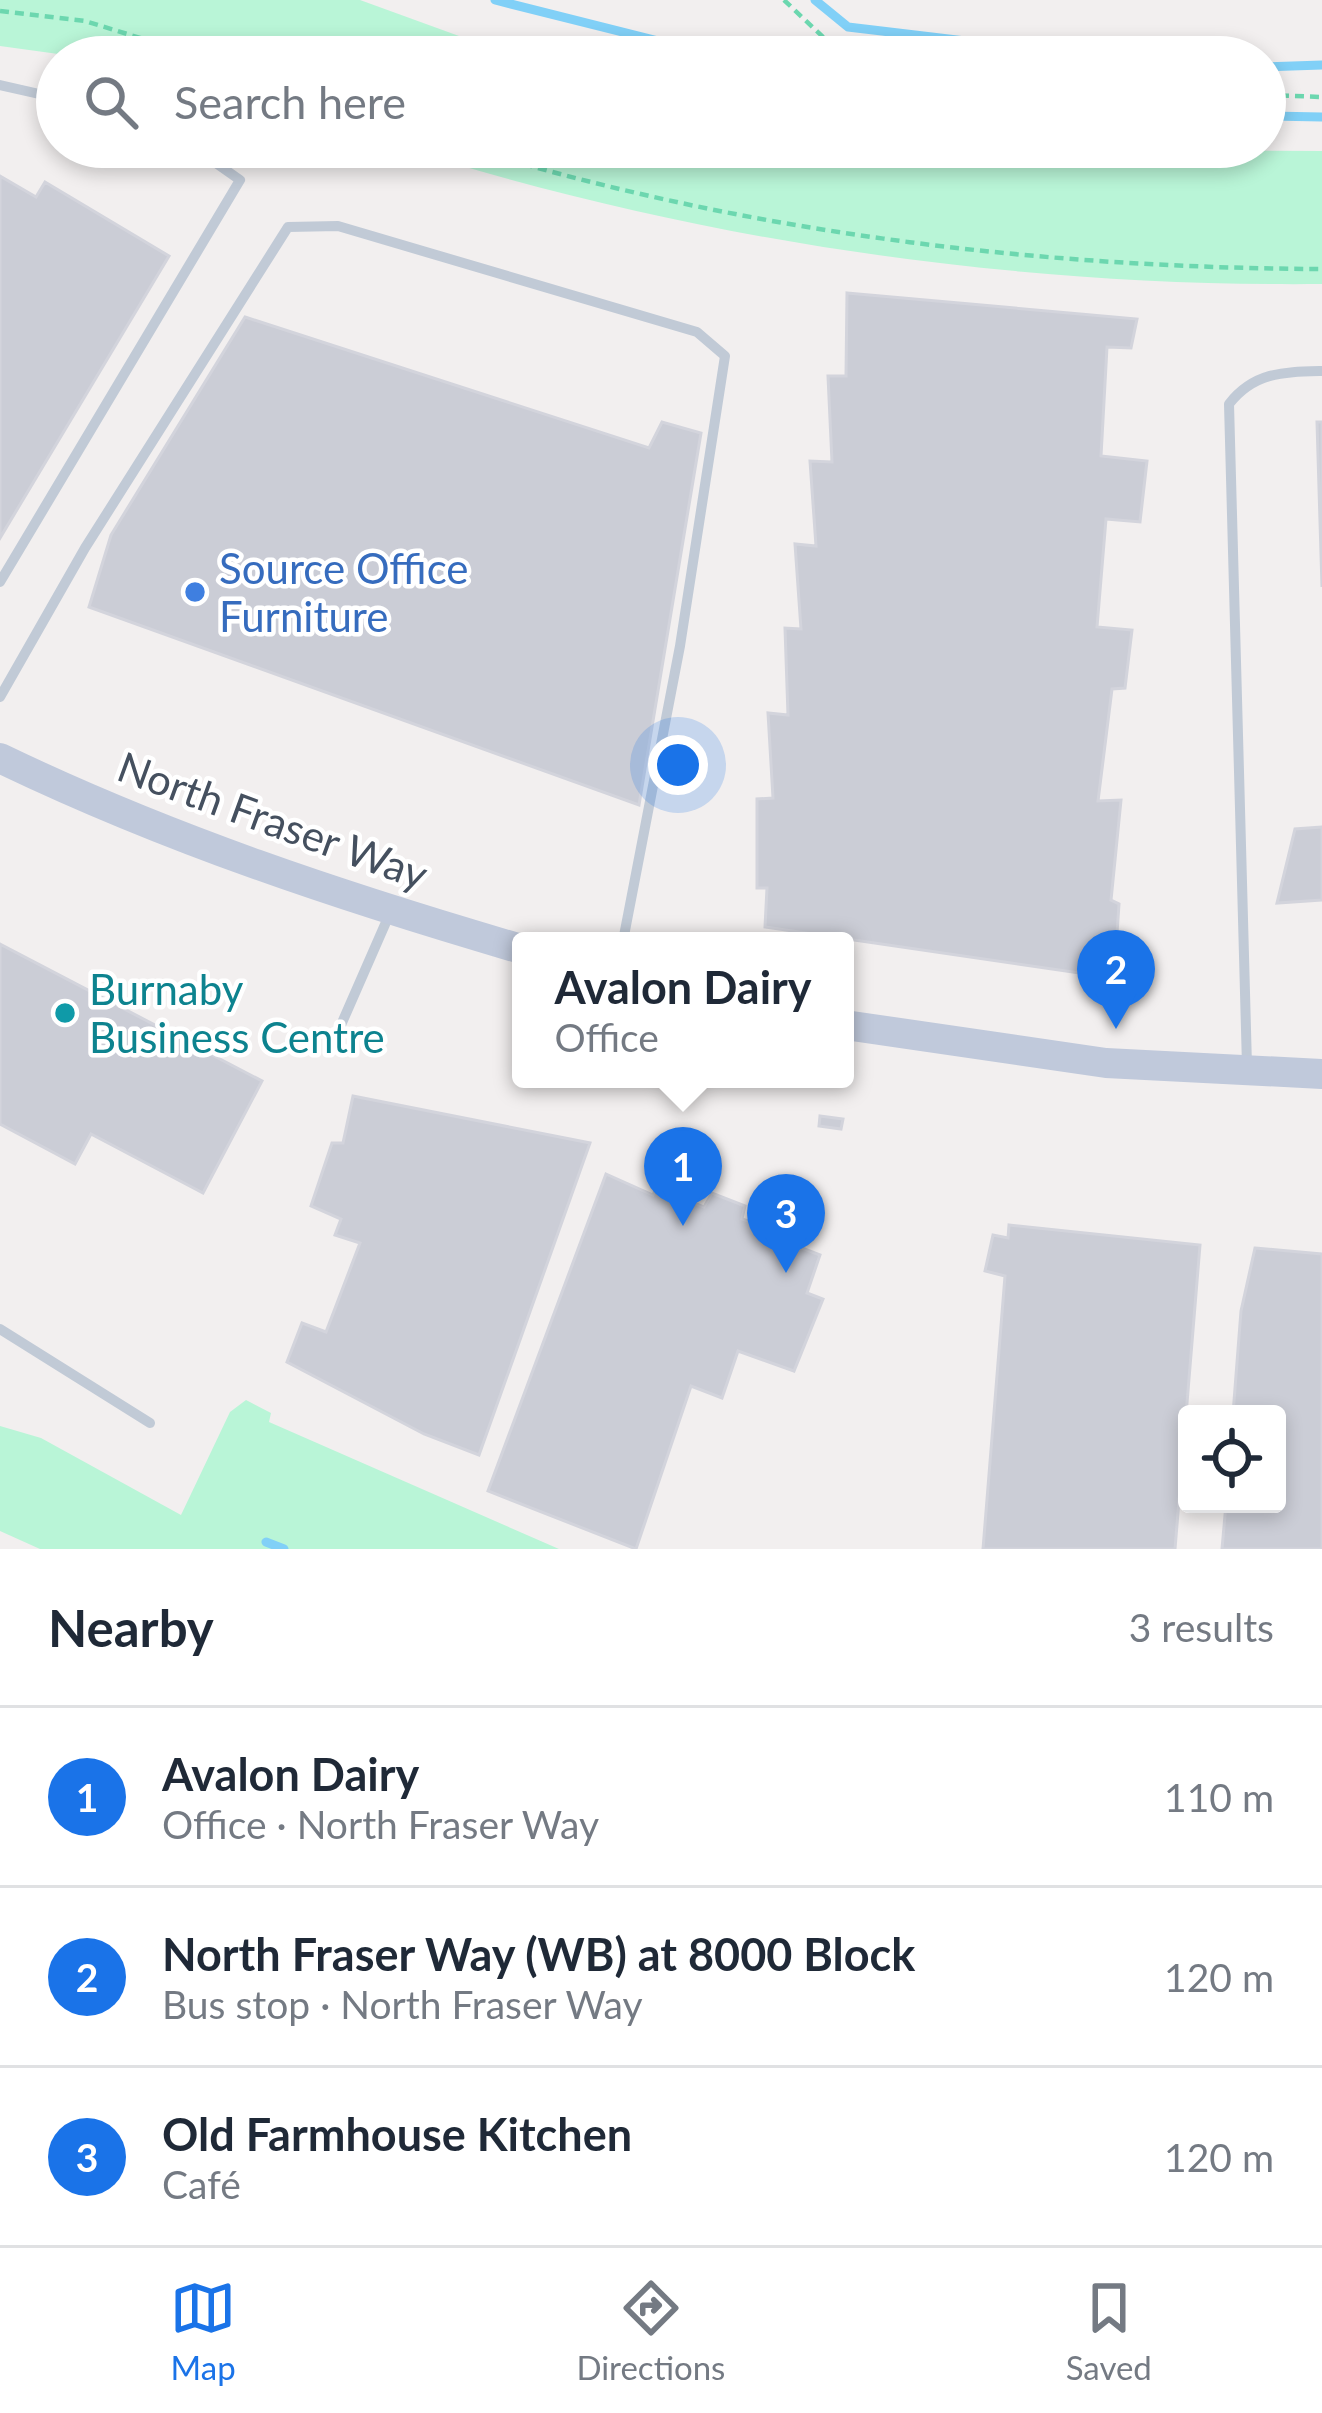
<!DOCTYPE html>
<html lang="en">
<head>
<meta charset="utf-8">
<style>
  :root { --surface:#fff; --page:#f2f2f3; --text:#1f2937; --muted:#747a83; --line:#e0e1e3; --accent:#1a73e8 }
  body { margin:0; font-family:Lato,sans-serif; background:var(--page); color:var(--text) }
  .controls { position:absolute; right:36px; bottom:36px; display:grid; overflow:hidden; border-radius:12px; box-shadow:0 6px 18px #0003 }
  .controls button { width:108px; height:108px; display:grid; place-items:center; padding:0; border:0; border-bottom:3px solid var(--line); background:var(--surface); color:var(--text); font:60px sans-serif }
  .you { position:absolute; left:678px; top:765px; width:42px; height:42px; margin:-30px; border:9px solid #fff; border-radius:50%; background:#1a73e8; box-shadow:0 0 0 18px #1a73e833 }
  .badge { display:grid; place-items:center; width:78px; height:78px; border-radius:50%; background:var(--accent); color:#fff; font-size:39px; font-weight:700 }
  .pin { position:absolute; translate:-50% -99px; filter:drop-shadow(0 3px 6px #0008) }
  .pin::after { content:''; position:absolute; top:63px; width:42px; height:36px; background:inherit; clip-path:polygon(0 0,100% 0,50% 100%) }
  .popup { position:absolute; left:512px; top:932px; width:342px; height:156px; box-sizing:border-box; display:grid; place-content:center; border-radius:12px; background:var(--surface); filter:drop-shadow(0 3px 9px #0005); font-size:39px; white-space:nowrap; color:var(--muted) }
  .popup b { font-size:45px; color:var(--text) }
  .popup::after { content:''; position:absolute; left:50%; top:100%; margin-left:-24px; border:24px solid transparent; border-top-color:var(--surface) }
  .list { margin:0; padding:0; list-style:none }
  h2 { display:flex; justify-content:space-between; align-items:center; height:156px; margin:0; padding:0 48px; font-size:51px }
  h2 small { font-size:39px; font-weight:400; color:var(--muted) }
  .list li { display:grid; grid-template-columns:78px 1fr auto; gap:36px; align-items:center; box-sizing:border-box; height:180px; padding:0 48px; border-top:3px solid var(--line) }
  .list b { display:block; font-size:45px; white-space:nowrap }
  .list p { margin:0; font-size:39px; white-space:nowrap; color:var(--muted) }
  .list em { font-size:39px; font-style:normal; color:var(--muted) }
  .icon { flex:none; width:66px; height:66px; fill:none; stroke:currentColor; stroke-width:2; stroke-linecap:round; stroke-linejoin:round }
  .map { position:relative; flex:none; width:1322px; height:1549px; overflow:hidden }
  .search { position:absolute; background:var(--surface); box-shadow:0 6px 18px #0003; left:36px; right:36px; top:36px; height:132px; display:flex; align-items:center; gap:30px; box-sizing:border-box; padding:0 42px; border-radius:66px; color:var(--muted); font-size:45px }
  .sheet { height:696px; background:var(--surface) }
  nav { display:flex; justify-content:space-around; align-items:center; box-sizing:border-box; height:168px; border-top:3px solid var(--line); background:var(--surface); font-size:33px; color:var(--muted) }
  nav a { display:grid; justify-items:center; gap:6px }
  nav .on { color:var(--accent) }
  .map>svg:first-child { display:block }
</style>
</head>
<body>
<div class="map">
<svg width="1322" height="1549" viewBox="0 0 1322 1549">
  <rect width="100%" height="100%" fill="#f2efef"/>
  <!-- green -->
  <path fill="#b9f5d7" d="M0 0H360L470 40 543 57H80L0 46Z
    M400 147 1322 151V284C1013 287 695 241 400 147Z
    M246 1400 271 1413 269 1422 559 1549H40L0 1531V1426L41 1438 181 1515 230 1412Z"/>
  <g fill="none" stroke-linecap="round" stroke-linejoin="round">
    <!-- stream -->
    <path stroke="#81d0f7" stroke-width="9" d="M495 0 722 57
      M815 0 848 27 1101 57
      M1265 67 1322 65
      M1265 116 1322 117
      M266 1542 284 1549"/>
  </g>
  <!-- building -->
  <path fill="#cbcdd6" stroke="#d3d4dc" stroke-width="3" d="M0 176 36 197 45 182 169 256 0 538Z
    M847 293 1137 319 1131 348 1107 347 1101 456 1147 461 1140 522 1106 519 1097 627 1132 630 1125 688 1112 689 1098 801 1121 800 1111 900 1119 904 1114 978 765 927 767 888H757V799L773 798 768 713 788 715 785 628 801 629 795 544 816 546 810 461 832 462 828 376H846Z
    M245 317 649 448 662 422 701 433 639 805 89 607 111 535Z
    M1317 422H1322V587Z
    M1322 827V900L1277 903 1295 829Z
    M0 944 262 1081 203 1193 91 1134 75 1164 0 1124Z
    M353 1096 590 1143 479 1455 424 1434 287 1362 302 1323 326 1332 360 1243 335 1235 341 1219 311 1206 332 1143H343Z
    M820 1116 843 1119 841 1129 819 1126Z
    M606 1174 653 1195 656 1188 704 1207 712 1193 745 1206 742 1219 765 1226 763 1233 820 1255 807 1293 823 1299 794 1371 738 1351 722 1398 691 1386 636 1549 488 1491Z
    M1009 1225 1200 1245 1175 1549H983L1005 1276 985 1271 993 1235 1008 1238Z
    M1255 1248 1322 1254V1549H1222L1226 1504H1277V1414H1233L1241 1311Z"/>
  <g fill="none" stroke-linecap="round" stroke-linejoin="round">
    <!-- path -->
    <path stroke="#6cd7af" stroke-width="4.5" stroke-dasharray="9 6" stroke-linecap="butt" d="M784 0 824 38 870 57
      M0 11 85 21 202 57
      M1265 95 1322 97
      M466 147C741 232 1035 268 1322 269"/>
    <!-- lane -->
    <path stroke="#c1cad6" stroke-width="10" d="M0 85 57 98
      M0 582 240 180 193 147
      M0 697 85 548 288 227 338 226 697 332 725 356 680 646 623 941
      M334 1041 390 913
      M1247 1066 1229 404C1254 372 1283 372 1322 371
      M0 1329 150 1423"/>
    <!-- secondary -->
    <path stroke="#c0c9db" stroke-width="30" d="M0 758C168 839 343 897 521 949
      M845 1025 1106 1063 1322 1074"/>
  </g>
  <!-- markers -->
  <circle fill="#3f7fe0" stroke="#fff" stroke-width="4.5" cx="195" cy="592" r="12"/>
  <circle fill="#0f9aa8" stroke="#fff" stroke-width="4.5" cx="65" cy="1013" r="12"/>
  <g text-anchor="middle" dominant-baseline="central" stroke-width="9" stroke-linejoin="round" paint-order="stroke">
    <!-- shop labels -->
    <g font-size="42" fill="#366cbe" stroke="#fff" text-anchor="start">
      <text x="219" y="568">Source Office<tspan x="219" dy="48">Furniture</tspan></text>
    </g>
    <!-- street labels -->
    <g font-size="42" fill="#45505f" stroke="#fff">
      <text transform="translate(273 820) rotate(20)">North Fraser Way</text>
    </g>
    <!-- culture labels -->
    <g font-size="42" fill="#0d838f" stroke="#fff" text-anchor="start">
      <text x="89" y="989">Burnaby<tspan x="89" dy="48">Business Centre</tspan></text>
    </g>
  </g>
</svg>
<div class="controls">
<button><svg class="icon" aria-label="locate" viewBox="0 0 24 24"><circle cx="12" cy="12" r="6"/><path d="M12 2v4M12 18v4M2 12h4M18 12h4"/></svg></button>
</div>
<div class="you"></div>
<div class="pin badge" style="left:683px;top:1226px">1</div>
<div class="popup"><b>Avalon Dairy</b>Office</div>
<div class="pin badge" style="left:1116px;top:1029px">2</div>
<div class="pin badge" style="left:786px;top:1273px">3</div>
<div class="search"><svg class="icon" aria-label="search" viewBox="0 0 24 24"><circle cx="10" cy="10" r="6"/><path d="M15 15l6 6"/></svg>Search here</div>
</div>
<section class="sheet">
<h2>Nearby<small>3 results</small></h2>
<ul class="list">
<li><span class="badge">1</span><div><b>Avalon Dairy</b><p>Office · North Fraser Way</p></div><em>110 m</em></li>
<li><span class="badge">2</span><div><b>North Fraser Way (WB) at 8000 Block</b><p>Bus stop · North Fraser Way</p></div><em>120 m</em></li>
<li><span class="badge">3</span><div><b>Old Farmhouse Kitchen</b><p>Café</p></div><em>120 m</em></li>
</ul>
</section>
<nav>
<a class="on"><svg class="icon" aria-label="map" viewBox="0 0 24 24"><path d="M3 6l6-2 6 2 6-2v14l-6 2-6-2-6 2zM9 4v14M15 6v14"/></svg>Map</a>
<a><svg class="icon" aria-label="directions" viewBox="0 0 24 24"><path d="M12 3l9 9-9 9-9-9zM9 14v-3h6M13 9l2 2-2 2"/></svg>Directions</a>
<a><svg class="icon" aria-label="saved" viewBox="0 0 24 24"><path d="M7 4h10v16l-5-4-5 4z"/></svg>Saved</a>
</nav>
</body>
</html>
